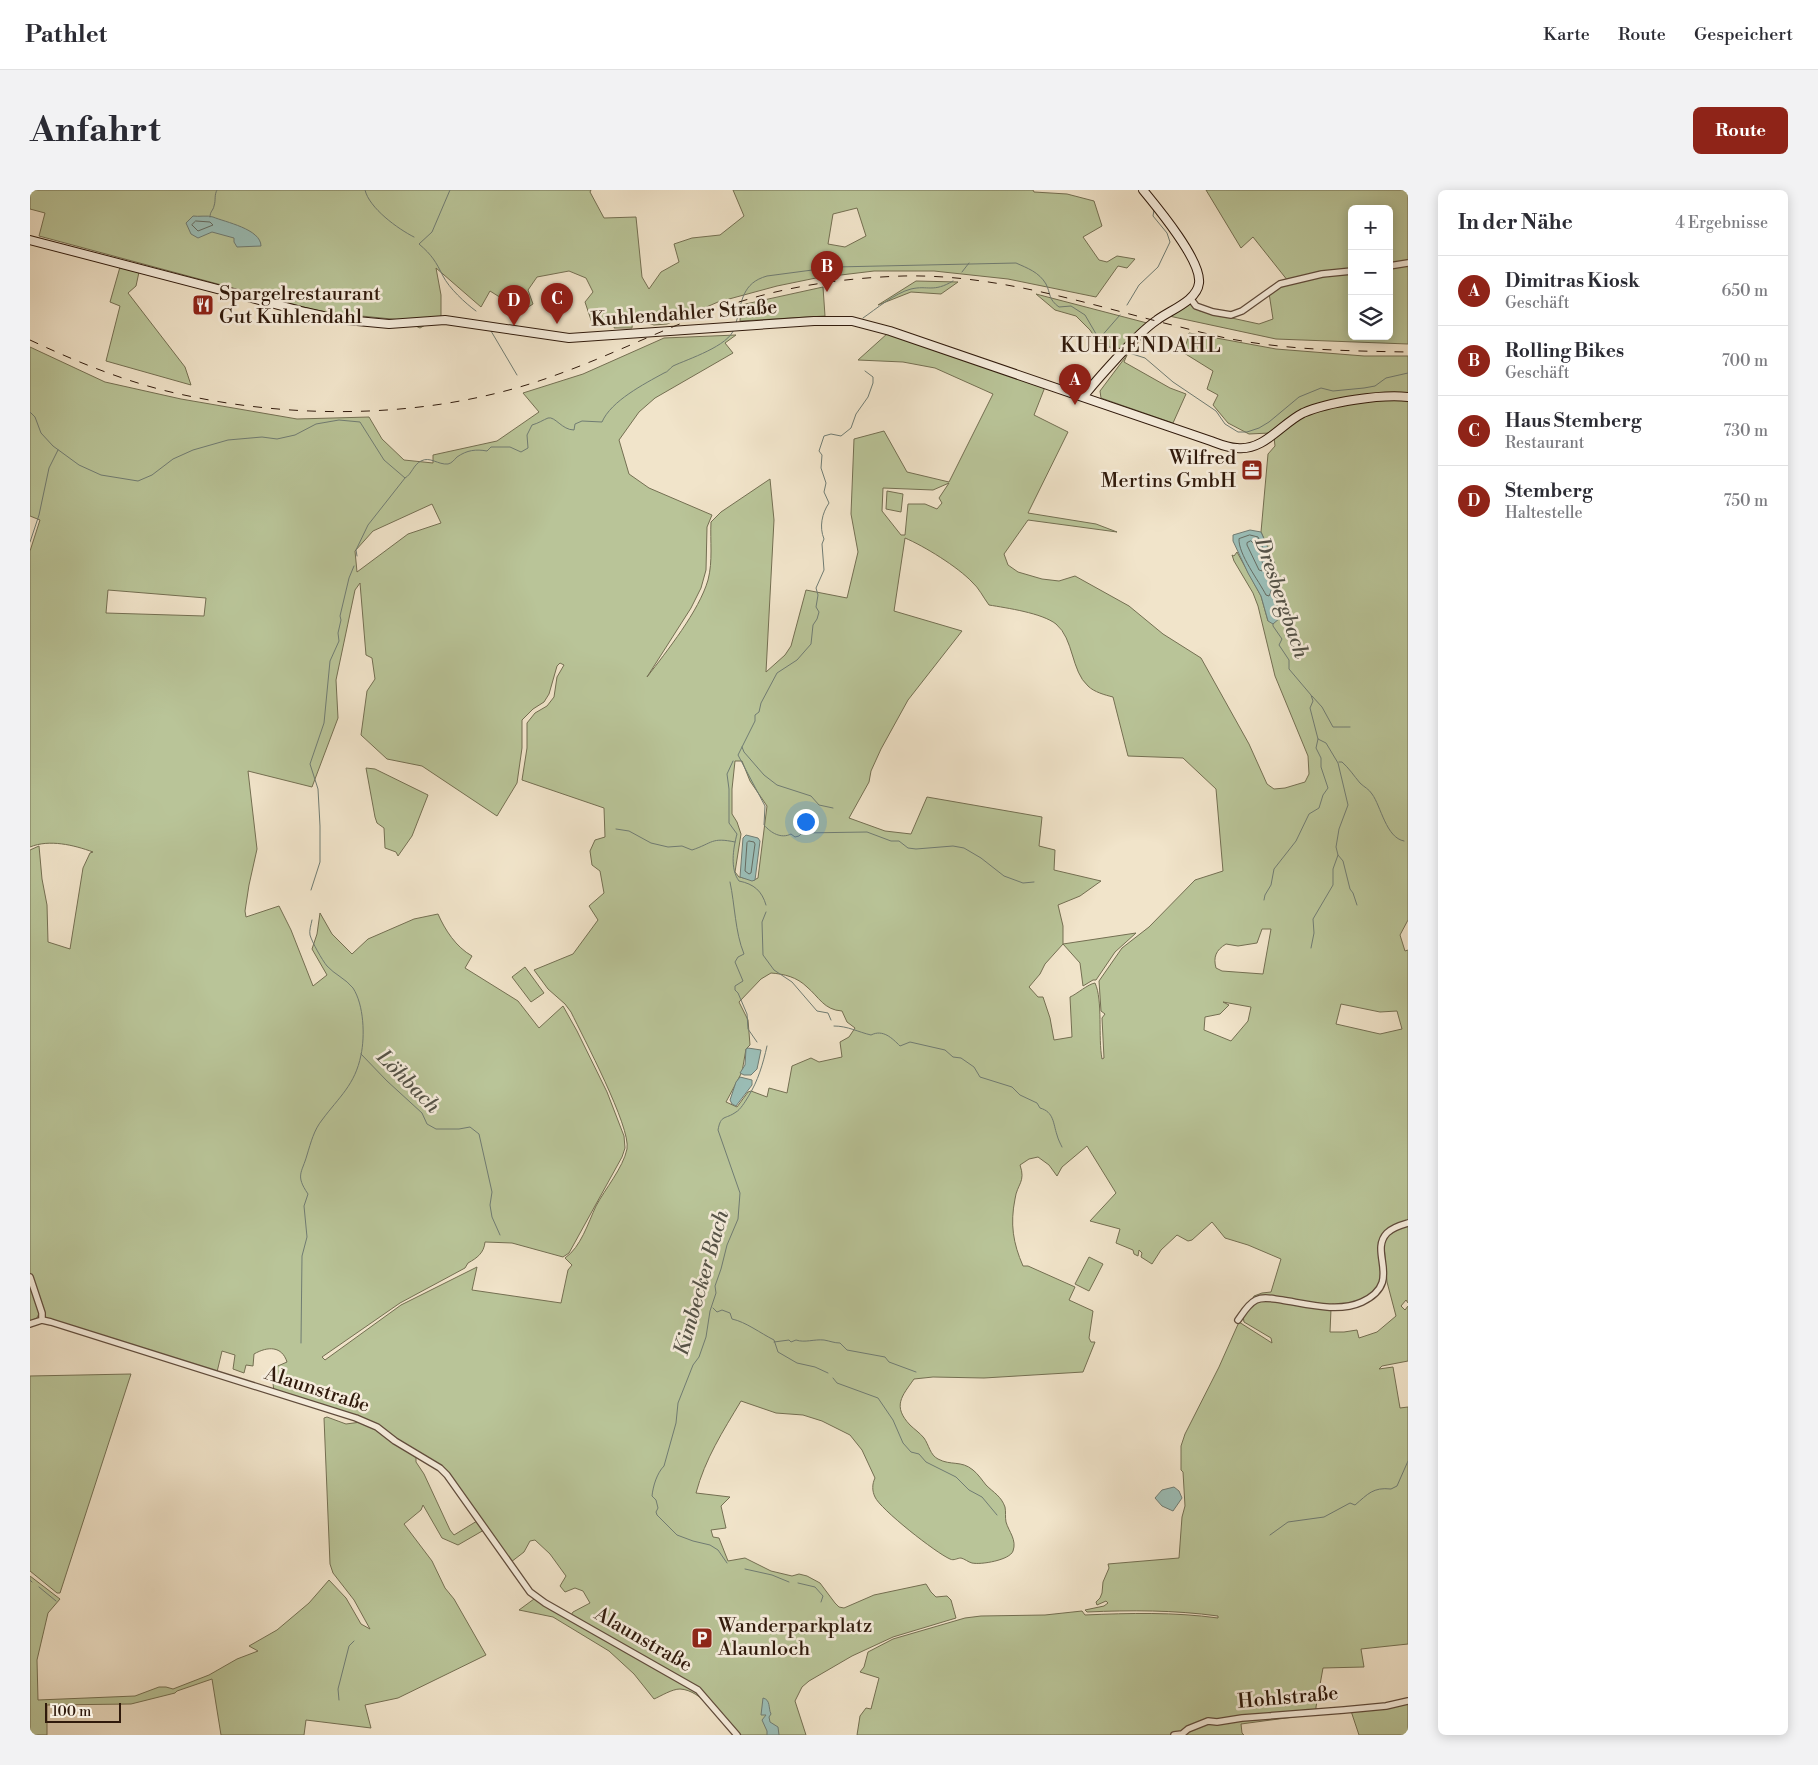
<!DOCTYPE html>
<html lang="de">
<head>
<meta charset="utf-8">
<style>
  :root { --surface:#fff; --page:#f2f2f3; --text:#2b2b33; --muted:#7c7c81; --line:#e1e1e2; --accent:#8f2418 }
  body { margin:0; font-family:"Libre Bodoni",serif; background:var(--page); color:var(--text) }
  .controls { position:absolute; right:15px; top:15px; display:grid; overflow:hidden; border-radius:8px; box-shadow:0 2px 12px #0003 }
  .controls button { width:45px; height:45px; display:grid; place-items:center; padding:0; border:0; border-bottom:1px solid var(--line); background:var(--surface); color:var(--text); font:25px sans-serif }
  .scale { position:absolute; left:15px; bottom:12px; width:76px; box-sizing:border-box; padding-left:5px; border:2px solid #301a0c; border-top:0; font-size:14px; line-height:18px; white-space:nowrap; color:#301a0c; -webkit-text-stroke:4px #f6eddd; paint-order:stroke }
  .you { position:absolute; left:775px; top:631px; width:18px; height:18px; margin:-12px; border:4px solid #fff; border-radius:50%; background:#1a73e8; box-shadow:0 0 0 8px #1a73e833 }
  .badge { display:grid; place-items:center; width:32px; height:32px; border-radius:50%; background:var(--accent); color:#fff; font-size:16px; font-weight:700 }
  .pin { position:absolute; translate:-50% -41px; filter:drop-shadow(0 1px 2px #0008) }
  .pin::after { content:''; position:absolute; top:26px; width:18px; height:15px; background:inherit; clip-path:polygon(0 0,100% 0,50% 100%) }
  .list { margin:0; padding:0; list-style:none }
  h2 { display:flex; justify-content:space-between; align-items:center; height:65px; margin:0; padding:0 20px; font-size:21px }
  h2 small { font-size:16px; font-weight:400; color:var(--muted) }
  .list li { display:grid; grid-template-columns:32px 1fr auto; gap:15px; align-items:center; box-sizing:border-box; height:70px; padding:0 20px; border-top:1px solid var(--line) }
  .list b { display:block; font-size:19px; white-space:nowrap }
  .list p { margin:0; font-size:16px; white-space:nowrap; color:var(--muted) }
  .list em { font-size:16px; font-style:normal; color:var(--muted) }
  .icon { flex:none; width:28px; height:28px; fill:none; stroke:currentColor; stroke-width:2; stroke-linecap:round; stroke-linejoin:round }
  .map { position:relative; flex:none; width:1378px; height:1545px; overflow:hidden; border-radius:8px }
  header { display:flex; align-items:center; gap:30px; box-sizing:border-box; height:70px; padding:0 25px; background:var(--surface); border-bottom:1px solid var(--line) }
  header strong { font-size:24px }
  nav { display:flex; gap:28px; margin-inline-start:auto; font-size:18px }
  .intro { display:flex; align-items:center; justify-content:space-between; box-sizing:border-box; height:120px; padding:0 30px }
  h1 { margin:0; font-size:35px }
  .button { padding:12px 22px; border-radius:8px; background:var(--accent); color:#fff; font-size:18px; font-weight:700 }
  main { display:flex; gap:30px; padding:0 30px }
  aside { flex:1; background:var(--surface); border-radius:8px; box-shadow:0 2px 12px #0003 }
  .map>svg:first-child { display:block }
</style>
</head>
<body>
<header>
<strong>Pathlet</strong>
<nav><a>Karte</a><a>Route</a><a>Gespeichert</a></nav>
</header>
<div class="intro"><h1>Anfahrt</h1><a class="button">Route</a></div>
<main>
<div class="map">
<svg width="1378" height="1545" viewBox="0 0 1378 1545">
  <rect width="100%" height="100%" fill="#f1e4ca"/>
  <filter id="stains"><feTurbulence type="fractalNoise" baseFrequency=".004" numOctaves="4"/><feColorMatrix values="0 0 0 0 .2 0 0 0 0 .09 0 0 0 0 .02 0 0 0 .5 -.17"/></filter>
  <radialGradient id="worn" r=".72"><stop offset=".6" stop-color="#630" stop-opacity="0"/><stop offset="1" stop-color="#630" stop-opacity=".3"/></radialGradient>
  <!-- green -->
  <path fill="#b9c498" stroke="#746f52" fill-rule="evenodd" d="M0 0H561L560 2 574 28 606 27 612 87 619 99 631 82 649 72 644 54 662 48 690 45 714 26 703 0H1003L1004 2 1037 4 1064 11 1072 36 1053 47 1069 70 1077 72 1087 66 1105 69 1097 78 1088 76 1066 107 978 89 904 81H844L786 88 747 96 688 112 637 134 624 135 603 128 602 138H584L586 131 562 133 555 112 563 102 556 88 539 81 507 87 498 100 503 114 492 121 460 101 451 117 406 78 411 105V126L390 138 372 130 301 123 281 119 9 46 15 23 0 19ZM827 18 836 46 815 57 798 54 803 24Z
    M1176 0H1378V71L1359 74V19H1322V79L1258 91 1223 47 1211 58Z
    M1378 75V154L1246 149 1139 126 1160 114 1170 121 1229 134 1243 129 1239 103C1263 89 1294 87 1322 83V146H1359V78Z
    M90 77 109 82 106 96 98 103 155 177 161 195 76 171 90 116 80 112Z
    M886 91 928 92 911 104 881 102 848 115Z
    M793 97 795 126 710 131 711 115Z
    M1006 104 1117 133 1088 161 1069 153 1060 140 1046 126 1025 120Z
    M858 143 1015 197 1004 225 1038 242 998 323 1066 334 1087 342 998 330 974 364 978 375 988 382 1012 389 1029 391 1045 386 1099 416 1133 444 1171 468 1219 554 1237 594 1244 599 1255 598 1275 592 1279 584 1278 566 1245 486 1228 416 1223 403 1204 371 1202 365 1204 366 1207 362 1231 406 1238 431 1249 420 1245 411 1248 396 1238 357 1231 342 1238 264 1245 256 1244 247 1240 243 1219 244 1198 233 1183 215 1188 205 1177 199 1183 181 1154 163 1159 143 1246 159 1334 166H1378V730L1370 745 1375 761 1378 760V1113L1376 1110 1371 1116 1375 1120 1378 1116V1171L1352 1176 1349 1179 1363 1177 1370 1218 1378 1217V1454L1331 1459 1334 1477 1293 1478 1286 1517V1524L1211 1534 1212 1543 1214 1545H827L830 1526 836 1518 841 1519 849 1488 830 1482 834 1477 838 1462 863 1449 935 1428 951 1426 1015 1425 1052 1421 1055 1425C1100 1423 1144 1422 1188 1428V1426C1144 1420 1101 1420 1057 1422L1055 1420 1074 1416 1078 1413 1076 1411 1067 1415 1066 1412 1070 1408 1072 1403 1073 1392 1079 1378 1078 1374 1149 1368 1152 1327 1155 1316 1153 1282 1151 1280V1256L1155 1244 1189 1177 1209 1132 1242 1153 1241 1148 1214 1132 1213 1126C1219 1118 1225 1112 1235 1110L1301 1119 1300 1142H1314L1327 1140 1329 1148 1347 1142 1366 1126 1357 1092 1354 1055 1351 1054 1352 1090C1349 1094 1346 1100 1342 1103 1333 1111 1314 1119 1303 1114L1301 1115 1234 1106 1223 1108 1224 1106 1232 1103 1241 1102 1251 1069 1218 1055 1195 1048 1182 1032 1162 1050 1158 1051 1147 1045 1131 1060 1122 1074 1111 1067 1112 1063 1109 1060 1108 1066 1104 1064 1103 1060 1086 1053 1090 1039 1060 1031 1086 1003 1057 956 1032 977 1027 986 1019 975 1008 967 999 969 990 975C996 992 987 994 985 1009 980 1034 983 1053 993 1076H998L1045 1097 1039 1110 1063 1121 1059 1148 1061 1152H1065L1053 1182 954 1188 903 1187 884 1189C872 1206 862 1216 880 1235 884 1239 890 1243 894 1248 899 1255 900 1265 908 1269 921 1276 931 1270 943 1280 948 1284 952 1290 956 1295 964 1303 971 1306 975 1317 976 1322 975 1327 976 1332 979 1342 987 1350 983 1361 980 1370 951 1375 942 1373 938 1372 935 1369 931 1368 927 1368 924 1371 920 1369 906 1363 850 1319 845 1307 842 1301 842 1294 845 1288L832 1260 820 1245 792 1231 773 1225 746 1223 711 1211C693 1241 675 1269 666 1303L700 1307 691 1316 696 1338 681 1340 683 1347 689 1348 698 1371 715 1368 741 1381 762 1386 769 1384 777 1386 790 1393 805 1413 809 1417 814 1418 844 1405 896 1394 901 1402 906 1407 917 1406 921 1410 926 1428 863 1447 822 1466 779 1491 772 1497 765 1511 776 1545H704C691 1530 672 1500 650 1499 642 1499 631 1506 624 1509L604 1484 579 1461 523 1427 489 1420 504 1409 541 1425 543 1422 560 1413 553 1401 545 1398 535 1402 530 1396 536 1386 520 1364 505 1350 500 1351 494 1362 481 1372 419 1283 340 1231 244 1201 241 1179 257 1172C252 1156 238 1156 224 1164L223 1176 216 1175 214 1183 203 1179 205 1165 192 1161 187 1182 13 1129 9 1123 7 1128 0 1131V660L9 656 12 689 17 715 18 752 40 759 53 678 60 663 63 662C44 655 19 649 0 657V361L10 330 0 326V157L75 192 151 209 267 229 339 227 352 249 374 270 403 273V265L467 251 509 222 493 203 553 184 634 148 706 145 695 153 703 163 625 208 609 222 589 250 599 284 619 298 682 325 677 337 676 380 671 398 661 418 617 487C637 461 669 421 678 390 683 371 680 351 681 332L691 322 740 289 744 330 736 482 755 465 761 456 776 400 817 408 828 362 821 324 824 249 854 241 877 282 919 292 963 204 905 178 873 172 828 170ZM919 293 909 308 912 313 907 319 895 314H878L875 345H871L852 321 853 298 903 300ZM402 314 411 333 378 344 327 382 325 361 343 341ZM875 348C894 356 928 377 942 392 949 398 953 407 959 415 977 418 1012 423 1026 434 1044 449 1041 481 1058 496 1064 502 1075 505 1083 507L1098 566 1153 568 1186 599 1193 681 1165 690 1119 737 1092 758 1069 791 1071 821 1075 824 1072 828 1074 868 1072 869C1068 848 1073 810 1065 793 1058 794 1047 804 1040 807L1042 847 1024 850 1020 828 1013 807H1008L999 797 1010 784 1015 774 1033 754 1050 773 1053 796 1063 790H1066L1085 762 1106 743 1033 754V736L1028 715 1050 706 1071 691 1024 680 1025 660 1009 656 1012 627 897 607 881 644 855 641 819 628 839 592 841 581 851 559 878 510 932 441 864 421ZM330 393 336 465 342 468 345 489 337 501 331 545 357 569 392 576 467 626 487 593 492 558V530L503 519 514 512 519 504 527 476 530 473 534 475 527 487 524 507 517 516 505 523 497 533V558L492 590 574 618 575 647 565 650 560 661 562 675 570 681 574 703 559 716 568 730 543 764 504 780 518 799 535 814 541 822C553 847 601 937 597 959 593 978 575 999 566 1016 558 1033 551 1057 535 1068L542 1075 538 1080 531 1113 442 1100 447 1077 371 1115 295 1170 292 1167 370 1113 435 1078 438 1073C447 1068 454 1063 455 1052L482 1053 533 1067 539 1063 592 967 595 958 594 946 577 902 547 841 533 816 509 838 488 811 435 778 442 766C426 757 415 740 408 724L384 729 338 749 322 764 302 744 290 723 287 744 282 759 297 785 283 796 261 740 249 716 216 727 215 721 219 695 227 659 218 581 282 597 308 528 306 490 325 400ZM78 400 176 408 174 426 76 423ZM705 571H712L720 591 737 616 728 688 724 690 709 687 705 682 711 644 707 632 702 624V599ZM1232 739H1241L1233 784 1192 781 1186 778C1183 767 1186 760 1196 754L1208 756 1227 753ZM741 783C754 784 767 787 777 797 789 807 794 820 812 821L817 832 825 838 819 847 810 852 812 867 789 872 781 868 762 876 757 903 739 898 737 907 721 901 718 902 707 917 696 912 712 882 716 859 720 855 718 830 709 812 731 789ZM1193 812 1221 817 1218 831 1201 851 1174 840 1175 827 1190 824 1199 815ZM1311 814 1350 822 1367 821 1372 839 1350 844 1306 834Z
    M1097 165 1094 172 1140 198 1156 204 1143 233 1071 208 1070 201Z
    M857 301 873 304 871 322 856 319Z
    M336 578 345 579 398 605 382 646 368 666 366 662 355 658 354 638 347 633 345 627Z
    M495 777 514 803 501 812 482 787Z
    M1059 1067 1073 1074 1059 1101 1045 1094Z
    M101 1184 30 1403H27L0 1381V1186Z
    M297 1227 316 1234 331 1232 344 1238 386 1267V1272L394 1284 420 1340 424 1345 447 1331 454 1340 428 1355 412 1348 393 1315 391 1320 374 1334 402 1371 415 1398 424 1409 456 1465 368 1508 335 1515 341 1538 276 1530 274 1545H191L182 1489 147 1501 145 1503 101 1514 17 1515V1545H0V1386L30 1409 18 1423 7 1470 8 1510 105 1506 129 1497H136L143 1499 179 1485 207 1469 228 1461 219 1456 247 1440 279 1413 299 1390 316 1408 331 1434 340 1439 324 1410 303 1383 300 1374 294 1228Z
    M1378 1513V1545H1329L1321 1521Z"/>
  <!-- water -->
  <path fill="#9bbeb7" stroke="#707c73" d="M163 26C168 27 178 25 183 27 195 32 231 39 231 56L207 57 204 52V48L182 42 168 48 161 44 156 33Z
    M1220 340 1231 342 1244 372 1248 396 1245 411 1250 428 1243 434 1238 431 1231 406 1218 383 1203 351V345Z
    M716 645 728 648 730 651 725 690 722 691 710 687 713 648Z
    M718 858 731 860 727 879 721 885H714L710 883 715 875 716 859Z
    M710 887 722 890V895L706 916 702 914 700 910 706 892Z
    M1144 1297 1149 1301 1152 1308 1143 1321 1132 1316 1125 1308 1132 1300Z
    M733 1508C741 1510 738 1518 741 1524L739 1527 740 1532 748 1537 749 1545H737V1541L732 1530 736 1525H731Z"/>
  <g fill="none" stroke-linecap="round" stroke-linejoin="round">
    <!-- shore -->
    <path stroke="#666c62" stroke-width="1" d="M166 31 180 32 183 35 168 41 162 35Z
      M1220 345 1228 347C1235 362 1248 391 1239 406L1236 405C1229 391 1208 364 1209 349Z
      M1221 351C1228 356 1235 373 1232 381L1229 380 1217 355V353Z
      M719 651 724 652 725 654 721 683 719 684 715 681 717 653Z"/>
    <!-- stream -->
    <path stroke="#707c73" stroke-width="1" d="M335 0C339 18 368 39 384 47
      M420 0 402 42 389 54C402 65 406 72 413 86 419 98 435 113 446 121
      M180 27C180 21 183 21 184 16 186 10 184 5 187 0
      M932 82 939 73
      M1097 115 1109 95 1128 77 1140 52 1137 43 1123 26 1124 20
      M833 128C846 119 865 103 881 99 898 95 903 103 923 91
      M706 133C712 111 712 93 737 86L805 77 986 73C997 78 1009 82 1016 94 1021 104 1018 109 1029 117L1041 116 1055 125 1069 149 1080 157 1090 160
      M461 141 487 185
      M1069 149 1090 125
      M1096 162 1115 168 1143 192 1186 221 1195 234 1208 242H1217L1229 238 1239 232 1269 207 1291 198 1303 201 1334 198 1345 196 1356 188 1378 183
      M835 181 843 187V193L838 207 826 224 821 238 811 246 801 244 794 246 789 261 792 265 791 278 796 293 794 302 799 313C792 323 789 337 794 349L792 354 794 380 786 398 788 405 786 417 789 422 787 429 783 435 781 454 767 470 747 483 731 513 729 522 725 525V531L708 565 735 616 734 635C741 643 751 649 761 644L765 647 769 646 772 643 837 642 861 651H869L878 658 886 659 923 656 934 658 951 668 974 686 993 693 1004 692
      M0 222 5 227 11 243 23 256 49 275 71 285 108 291 122 285 143 269 163 260 198 250 232 247 247 249 265 245 286 234 309 230 330 232 354 270 375 288C382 284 383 275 391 271 400 266 408 275 418 274 422 273 424 270 427 267 437 260 446 259 457 261L461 257H480L491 262 498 258 497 245 502 235C509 233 513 230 518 228 525 226 532 240 544 240L545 234 552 231 572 232C581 211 614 194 634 183 638 182 640 178 643 176 658 169 699 156 704 139
      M0 352 9 325 19 278 28 260
      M327 366 326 360 338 335 375 288
      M1243 434V436L1252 449 1249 455 1259 470V479L1281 505 1283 511 1280 518 1288 549 1296 553 1308 573 1318 615 1309 639 1306 657 1308 665 1303 679V695L1283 729 1284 743 1281 758
      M1282 506 1292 517 1303 537H1320
      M712 557 714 562 734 585 747 595 781 606 789 615 803 618
      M703 571 697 584 699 599V633L707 644C703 659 700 679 709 691 724 694 732 701 736 715
      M1309 572H1312C1319 578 1324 586 1330 593 1334 597 1339 599 1342 604 1351 616 1356 648 1374 651
      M586 639 599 641 621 653 638 657 652 656 662 660C683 653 681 647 705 652
      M1308 665 1313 671 1320 699 1323 703 1327 715
      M700 692C705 715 705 742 714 764L708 767 705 772 713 791 705 796V800L708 803 717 824 718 839 727 852
      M281 700 290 672V636L288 599 280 574 294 533 300 471 309 451 308 443 311 430 310 426 319 388 324 376
      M1234 710 1235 705 1241 695 1244 679 1266 651 1279 624 1289 618 1293 605 1298 598 1291 577V568L1286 558 1288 549
      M736 722 732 732 733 765 744 780 762 792 787 821 798 823 801 830
      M804 836C818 836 828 842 841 845 853 839 862 848 870 856L880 852 915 860 923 867 931 868 944 877 950 887 982 897 990 905 1007 913 1010 918C1024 922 1023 933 1027 945 1028 949 1030 953 1032 957
      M331 864 357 891 392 923 397 934 406 939H429L440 937 449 944 462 1002 460 1015 462 1027 470 1045
      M683 1118 687 1122 692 1120 700 1123 702 1129C716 1132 730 1143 744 1150L748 1162 767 1173 785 1177 798 1183
      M744 1152 759 1150 761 1152 766 1150C775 1153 784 1149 794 1150 800 1151 804 1153 810 1153L817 1160 855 1167 859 1172 886 1182
      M271 1153 272 1066 277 1047 274 1016 278 1004C265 985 272 983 277 965 281 952 284 940 292 930 309 907 325 895 331 865 335 846 334 815 323 798 316 789 304 784 297 776 292 770 282 752 280 745 279 741 281 735 282 730
      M803 1188 807 1193 848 1208 863 1230 873 1253 881 1262 889 1264 896 1272 926 1287 939 1300 952 1307 967 1325
      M1240 1345 1258 1332 1294 1327 1320 1313 1325 1315C1338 1304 1343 1297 1361 1299L1367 1296 1378 1271
      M697 1373 688 1360 680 1355 663 1351 647 1345 627 1325 626 1322 628 1318 626 1310 622 1306C623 1296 627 1283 634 1276L646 1233 648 1213 663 1175 669 1167 676 1147 680 1121 686 1103 685 1096 691 1079 697 1055 708 1029 710 1003 688 940C691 924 695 930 706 922 710 920 715 912 718 907 728 891 733 874 737 856
      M715 1379 742 1385 759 1392
      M0 1390 2 1392
      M768 1393 785 1397 793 1406 791 1412
      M9 1397 26 1411
      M309 1510 308 1499 319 1456 324 1451"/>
    <!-- street casing -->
    <g stroke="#604c3c" stroke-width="8">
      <path id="street" d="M1359 76 1378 73
        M1160 108 1166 116 1183 122 1201 125 1212 121 1250 94 1292 84 1322 81
        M0 1087 12 1123V1130
        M1208 1130C1213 1123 1218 1114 1226 1110 1234 1106 1243 1109 1252 1110 1277 1114 1308 1123 1332 1112 1374 1092 1338 1063 1357 1043 1363 1037 1371 1035 1378 1033
        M0 1134 12 1130 21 1132 326 1228 347 1237 365 1251 410 1278 417 1285 500 1402 515 1413 668 1500 707 1545
        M1144 1545 1152 1544 1158 1539 1178 1531 1187 1532 1212 1528 1314 1520 1356 1516 1378 1511"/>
    </g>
    <!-- secondary casing -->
    <g stroke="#301a0c" stroke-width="10">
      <path id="secondary" d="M0 50 275 122 306 129 359 134 415 130 539 148 784 131H822L860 141 1181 251C1189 254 1198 258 1207 258 1234 261 1251 234 1273 223 1298 212 1351 204 1378 207
        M1053 207C1064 193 1075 181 1086 169 1099 155 1111 141 1127 130 1140 120 1167 111 1169 93 1172 71 1127 17 1113 0"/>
    </g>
    <!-- street -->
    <use href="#street" stroke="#f6eddd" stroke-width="5.5"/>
    <!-- secondary -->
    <use href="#secondary" stroke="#f6eddd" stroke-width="8"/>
    <!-- rail -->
    <path stroke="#301a0c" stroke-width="1" stroke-dasharray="9 9" stroke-linecap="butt" d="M0 150C49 173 101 194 154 205 274 231 410 228 526 185 582 165 635 138 691 118 750 97 811 88 873 86 964 84 1051 112 1138 134 1159 139 1180 145 1201 149 1259 160 1319 161 1378 162"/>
  </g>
  <!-- icons -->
  <defs>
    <g id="restaurant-square" transform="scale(1.125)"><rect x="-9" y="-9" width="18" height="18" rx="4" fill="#8f2418" stroke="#f6eddd"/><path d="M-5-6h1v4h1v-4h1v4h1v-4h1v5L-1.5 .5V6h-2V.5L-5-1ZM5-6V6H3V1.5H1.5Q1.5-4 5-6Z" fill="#fff"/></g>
    <g id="office-square" transform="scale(1.125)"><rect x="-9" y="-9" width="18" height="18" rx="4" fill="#8f2418" stroke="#f6eddd"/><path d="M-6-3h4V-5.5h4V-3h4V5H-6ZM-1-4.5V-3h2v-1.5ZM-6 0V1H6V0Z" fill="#fff"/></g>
    <g id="parking-square" transform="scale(1.125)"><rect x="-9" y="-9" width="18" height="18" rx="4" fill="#8f2418" stroke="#f6eddd"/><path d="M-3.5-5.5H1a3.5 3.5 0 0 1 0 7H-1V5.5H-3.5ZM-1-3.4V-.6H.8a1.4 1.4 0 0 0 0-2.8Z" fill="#fff"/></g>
  </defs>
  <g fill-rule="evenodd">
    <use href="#restaurant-square" x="173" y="115"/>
    <use href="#office-square" x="1222" y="280"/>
    <use href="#parking-square" x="672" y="1448"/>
  </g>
  <g text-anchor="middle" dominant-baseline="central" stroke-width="5" stroke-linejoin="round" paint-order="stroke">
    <!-- poi labels -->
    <g font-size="20" fill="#301a0c" stroke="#f6eddd" text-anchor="start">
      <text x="189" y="104">Spargelrestaurant<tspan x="189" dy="23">Gut Kuhlendahl</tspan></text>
      <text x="1206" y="268" text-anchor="end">Wilfred<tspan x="1206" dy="23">Mertins GmbH</tspan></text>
      <text x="688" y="1436">Wanderparkplatz<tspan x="688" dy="23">Alaunloch</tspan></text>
    </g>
    <!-- street labels -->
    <g font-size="20" fill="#301a0c" stroke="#f6eddd">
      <text transform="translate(654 124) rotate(-4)">Kuhlendahler Straße</text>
      <text transform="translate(287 1200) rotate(18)">Alaunstraße</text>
      <text transform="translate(613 1450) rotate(30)">Alaunstraße</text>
      <text transform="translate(1258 1508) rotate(-5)">Hohlstraße</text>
    </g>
    <!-- neighbourhood labels -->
    <g font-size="21" letter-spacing="1" fill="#301a0c" stroke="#f6eddd">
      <text x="1111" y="156">KUHLENDAHL</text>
    </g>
    <!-- water labels -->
    <g font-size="21" font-style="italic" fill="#555348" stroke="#f6eddd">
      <text transform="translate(1251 408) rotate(71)">Dresbergbach</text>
      <text transform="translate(378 892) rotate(45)">Löhbach</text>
      <text transform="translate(672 1093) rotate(-74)">Kimbecker Bach</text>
    </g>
  </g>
  <rect width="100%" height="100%" filter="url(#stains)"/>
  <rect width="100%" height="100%" fill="url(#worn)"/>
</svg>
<div class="controls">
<button>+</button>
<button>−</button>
<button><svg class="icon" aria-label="layers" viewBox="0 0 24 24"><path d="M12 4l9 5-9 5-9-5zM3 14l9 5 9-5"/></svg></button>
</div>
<div class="scale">100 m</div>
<div class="you"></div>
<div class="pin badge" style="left:1045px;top:215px">A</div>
<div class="pin badge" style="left:797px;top:102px">B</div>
<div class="pin badge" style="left:527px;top:134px">C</div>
<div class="pin badge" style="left:484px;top:136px">D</div>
</div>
<aside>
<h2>In der Nähe<small>4 Ergebnisse</small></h2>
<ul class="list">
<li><span class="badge">A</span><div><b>Dimitras Kiosk</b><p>Geschäft</p></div><em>650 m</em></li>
<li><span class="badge">B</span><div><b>Rolling Bikes</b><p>Geschäft</p></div><em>700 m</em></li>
<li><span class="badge">C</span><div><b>Haus Stemberg</b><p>Restaurant</p></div><em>730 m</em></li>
<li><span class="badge">D</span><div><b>Stemberg</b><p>Haltestelle</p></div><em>750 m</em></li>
</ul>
</aside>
</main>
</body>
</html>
